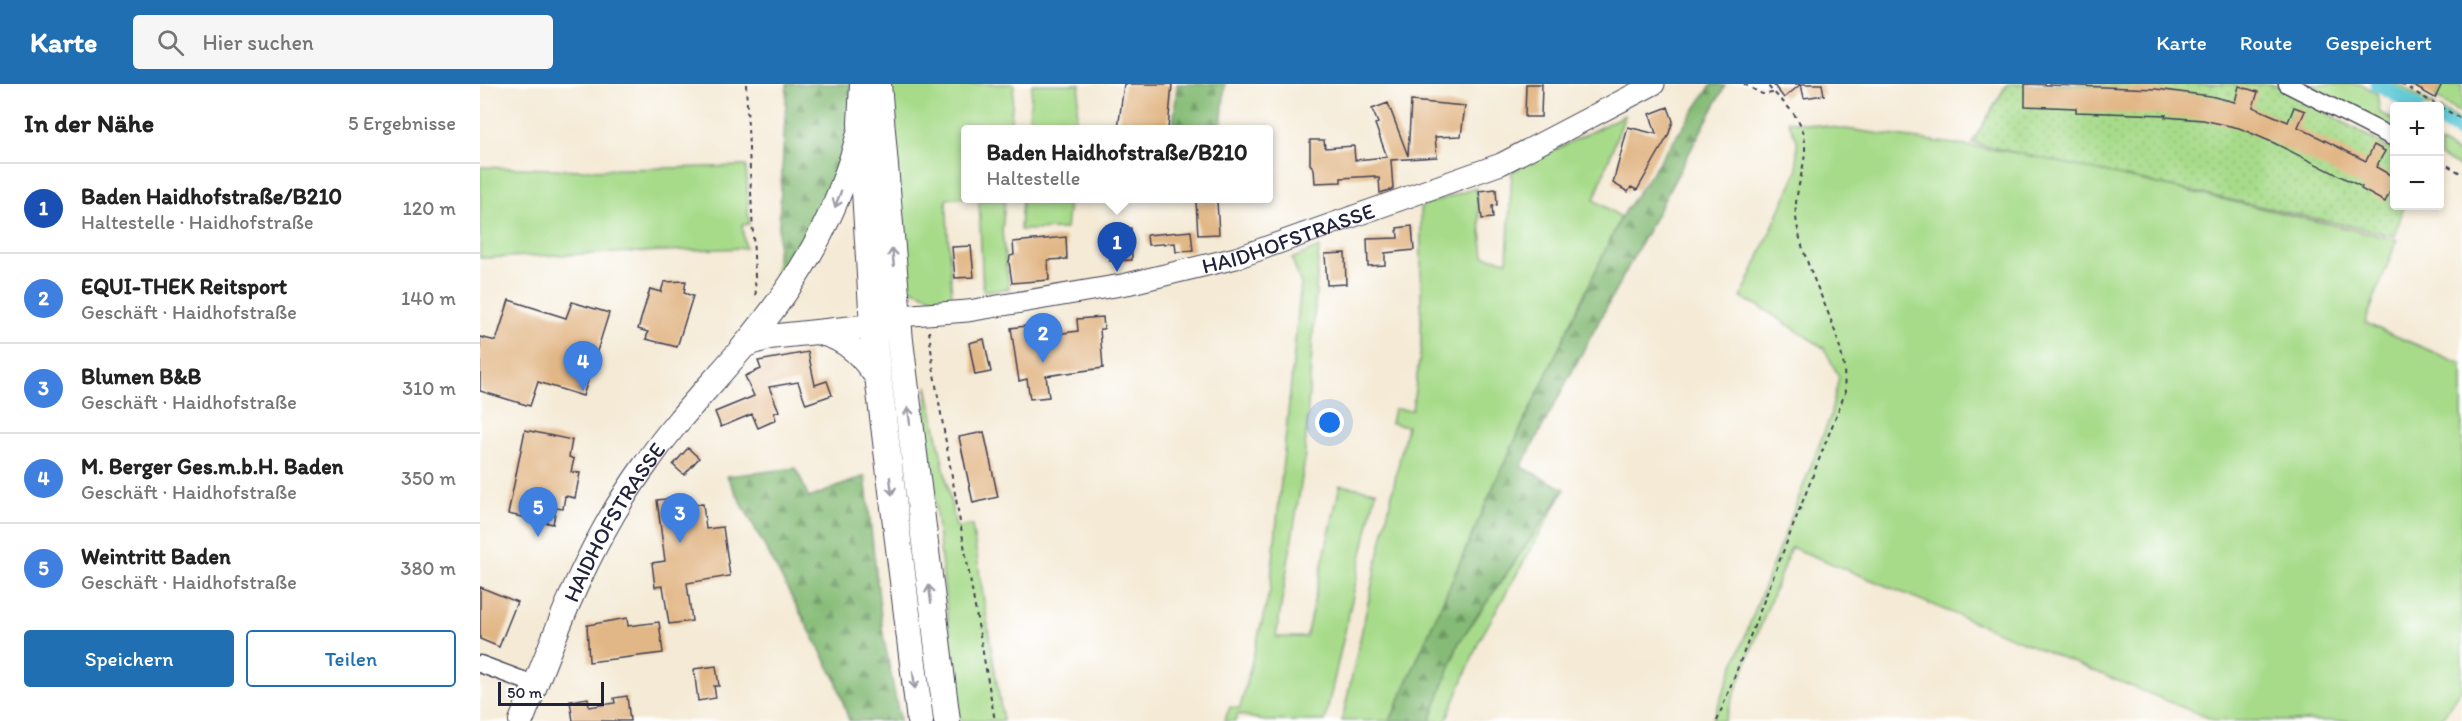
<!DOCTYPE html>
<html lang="de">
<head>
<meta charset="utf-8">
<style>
  :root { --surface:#fff; --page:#f6f6f6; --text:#222; --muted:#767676; --line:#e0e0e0; --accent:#1f6fb2 }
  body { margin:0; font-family:Itim,sans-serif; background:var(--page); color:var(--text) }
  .controls { position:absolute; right:18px; top:18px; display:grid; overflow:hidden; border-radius:6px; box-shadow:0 3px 9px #0003 }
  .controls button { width:54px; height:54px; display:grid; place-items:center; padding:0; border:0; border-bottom:2px solid var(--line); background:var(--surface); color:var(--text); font:30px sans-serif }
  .scale { position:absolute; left:18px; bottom:15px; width:106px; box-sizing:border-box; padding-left:6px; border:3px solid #22223b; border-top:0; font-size:16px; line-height:21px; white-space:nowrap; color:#22223b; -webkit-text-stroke:4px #fff; paint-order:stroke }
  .you { position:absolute; left:850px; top:339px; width:21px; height:21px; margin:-15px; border:4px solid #fff; border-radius:50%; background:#1a73e8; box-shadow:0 0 0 9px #1a73e833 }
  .badge { display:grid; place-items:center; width:39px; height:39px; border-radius:50%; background:var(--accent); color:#fff; font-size:20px; font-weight:700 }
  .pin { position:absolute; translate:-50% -50px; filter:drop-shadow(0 2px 3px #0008) }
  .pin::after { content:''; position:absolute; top:32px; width:21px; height:18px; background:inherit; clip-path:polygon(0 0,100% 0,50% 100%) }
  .popup { position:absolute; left:481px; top:41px; width:312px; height:78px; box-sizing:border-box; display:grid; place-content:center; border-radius:6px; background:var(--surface); filter:drop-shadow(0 2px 4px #0005); font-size:20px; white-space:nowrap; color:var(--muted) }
  .popup b { font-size:22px; color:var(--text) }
  .popup::after { content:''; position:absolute; left:50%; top:100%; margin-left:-12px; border:12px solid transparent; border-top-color:var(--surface) }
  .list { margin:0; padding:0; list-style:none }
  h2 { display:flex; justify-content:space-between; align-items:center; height:78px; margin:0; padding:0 24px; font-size:26px }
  h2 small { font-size:20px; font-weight:400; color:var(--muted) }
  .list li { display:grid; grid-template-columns:39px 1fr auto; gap:18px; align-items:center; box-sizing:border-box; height:90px; padding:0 24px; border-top:2px solid var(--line) }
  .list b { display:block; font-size:22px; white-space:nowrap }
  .list p { margin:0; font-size:20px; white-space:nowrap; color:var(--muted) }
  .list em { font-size:20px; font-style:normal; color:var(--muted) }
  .actions { display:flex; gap:12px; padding:18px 24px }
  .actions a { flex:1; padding:14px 0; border:2px solid var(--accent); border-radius:6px; text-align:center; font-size:21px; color:var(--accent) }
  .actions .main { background:var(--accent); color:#fff }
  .icon { flex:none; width:33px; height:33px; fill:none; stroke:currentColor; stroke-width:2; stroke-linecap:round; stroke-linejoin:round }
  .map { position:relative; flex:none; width:1982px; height:637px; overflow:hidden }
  header { display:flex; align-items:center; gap:36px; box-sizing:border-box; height:84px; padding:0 30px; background:var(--accent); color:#fff }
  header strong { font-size:28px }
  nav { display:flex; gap:33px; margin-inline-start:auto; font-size:21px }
  .search { width:420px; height:54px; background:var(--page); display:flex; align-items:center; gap:15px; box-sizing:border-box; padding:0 21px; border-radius:6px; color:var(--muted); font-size:22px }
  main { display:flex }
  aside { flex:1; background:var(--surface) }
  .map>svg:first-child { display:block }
</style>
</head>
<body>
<header>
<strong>Karte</strong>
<div class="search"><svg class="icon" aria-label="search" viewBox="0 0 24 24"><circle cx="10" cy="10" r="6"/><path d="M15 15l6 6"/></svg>Hier suchen</div>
<nav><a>Karte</a><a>Route</a><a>Gespeichert</a></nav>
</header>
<main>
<aside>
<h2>In der Nähe<small>5 Ergebnisse</small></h2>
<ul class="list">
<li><span class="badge" style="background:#1a4fb4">1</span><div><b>Baden Haidhofstraße/B210</b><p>Haltestelle · Haidhofstraße</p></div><em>120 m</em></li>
<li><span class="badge" style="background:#3f7fe0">2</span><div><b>EQUI-THEK Reitsport</b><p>Geschäft · Haidhofstraße</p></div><em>140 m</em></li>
<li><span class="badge" style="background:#3f7fe0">3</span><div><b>Blumen B&amp;B</b><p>Geschäft · Haidhofstraße</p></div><em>310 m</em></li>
<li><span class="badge" style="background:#3f7fe0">4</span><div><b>M. Berger Ges.m.b.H. Baden</b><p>Geschäft · Haidhofstraße</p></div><em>350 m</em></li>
<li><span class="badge" style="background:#3f7fe0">5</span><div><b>Weintritt Baden</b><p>Geschäft · Haidhofstraße</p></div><em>380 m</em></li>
</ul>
<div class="actions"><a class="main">Speichern</a><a>Teilen</a></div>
</aside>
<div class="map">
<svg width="1982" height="637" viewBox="0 0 1982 637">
  <defs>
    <pattern id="forest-firs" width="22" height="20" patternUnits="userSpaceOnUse" patternTransform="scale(1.5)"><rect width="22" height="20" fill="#85bb76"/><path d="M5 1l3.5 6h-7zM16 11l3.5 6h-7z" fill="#6c9862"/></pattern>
    <pattern id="garden-dots" width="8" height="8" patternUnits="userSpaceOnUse" patternTransform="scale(1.5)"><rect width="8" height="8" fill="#a7db8a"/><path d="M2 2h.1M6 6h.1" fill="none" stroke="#8fbc78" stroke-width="1.8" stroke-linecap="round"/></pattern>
  </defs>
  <rect width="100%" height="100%" fill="#fff"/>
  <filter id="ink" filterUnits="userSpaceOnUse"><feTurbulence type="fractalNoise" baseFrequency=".0167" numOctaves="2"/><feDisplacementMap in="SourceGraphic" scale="12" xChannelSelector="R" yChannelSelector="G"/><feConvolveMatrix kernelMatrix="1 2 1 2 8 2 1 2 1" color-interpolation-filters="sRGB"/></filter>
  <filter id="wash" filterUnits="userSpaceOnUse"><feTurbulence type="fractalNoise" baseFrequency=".008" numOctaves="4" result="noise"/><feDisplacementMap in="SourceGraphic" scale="24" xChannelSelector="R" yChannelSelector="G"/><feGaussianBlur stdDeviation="1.35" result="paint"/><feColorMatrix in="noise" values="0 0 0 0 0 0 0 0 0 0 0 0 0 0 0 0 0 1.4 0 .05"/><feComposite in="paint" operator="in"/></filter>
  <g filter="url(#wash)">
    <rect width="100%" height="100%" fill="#f4ead5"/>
    <!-- green -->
    <path fill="#a7db8a" stroke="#647e62" stroke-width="1.5" d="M410 0H534L530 45H486L485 113 466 115 472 214H454L426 203Z
      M552 0H600L595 45H548Z
      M1826 0H1882L1897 10 1900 29 1914 36V47Z
      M1901 0H1918L1955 22H1941Z
      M1962 0 1982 1V30L1955 14Z
      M1960 25 1982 38V43L1960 32Z
      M1145 31 1114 116 1141 133 1015 399 910 637H862L927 342 911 339 914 325 932 326 941 264V122L996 104 1004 172 1027 177 1032 87Z
      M1308 37 1553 71 1917 156 1885 239 1982 280V603L1960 637H1736L1311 463 1244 637H1232L1350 333 1359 293 1344 264 1279 222 1261 214 1317 87V56Z
      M1960 59 1978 69 1982 67V84L1960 72Z
      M266 82 269 140 262 141 265 164 0 174V83L105 86Z
      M499 115H525L522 148 529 205 503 207Z
      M542 115H589L586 145 540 146Z
      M839 163 824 381 796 553H826L860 401 896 407 845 637H784L758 630 755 637H744L750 623 760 624 790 506 821 200 812 175Z
      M447 302 476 443 492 441 523 637H479L446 337Z
      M1085 405 999 557 966 637H950L979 558Z"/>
    <!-- forest -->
    <path fill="url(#forest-firs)" stroke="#546e58" stroke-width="1.5" d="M307 0H372L370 43 362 86 324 173 296 191Z
      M697 0H745L741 45H693Z
      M1232 0 1245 2 1041 383 1085 405 979 558 950 637H910L1015 399 1141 133Z
      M316 384 329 414 385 392 403 550 420 637H369L356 596 247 392Z"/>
    <!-- garden -->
    <path fill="url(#garden-dots)" stroke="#647e62" stroke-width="1.5" d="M1527 0H1789L1801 3 1914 67V122H1924L1915 152 1492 59Z"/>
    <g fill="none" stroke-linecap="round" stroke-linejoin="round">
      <!-- canal -->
      <path stroke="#5cc7d6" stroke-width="15" d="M1897 0 1936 22
        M1960 36 1982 49"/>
    </g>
    <g id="blocks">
      <!-- building -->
      <path fill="#e2b787" d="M644 0H692L688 45H638Z
        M1046 0H1062L1061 33H1045Z
        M1293 0H1321L1304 14Z
        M1321 0H1342L1344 11 1324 14Z
        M1545 0 1676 5 1730 12 1755 18 1759 2 1778 8 1773 23 1808 38 1814 23 1825 27 1818 43 1886 77 1894 61 1905 67 1896 83 1914 93V99L1905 118 1881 105 1882 103 1794 59 1759 44 1723 36 1685 33 1686 31 1596 28V24L1545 22Z
        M1930 0H1962L1955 14Z
        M931 17 985 22 981 52 955 53 957 73 911 76 913 105 900 109 899 94H895V92L861 94V98L835 99 834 85 830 80V56H844L845 64 874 62 875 76 907 73 895 40 898 39 892 25 908 19 928 72Z
        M1188 23 1193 37 1188 52 1157 106 1151 103 1148 108 1133 99 1148 43 1176 50 1170 30Z
        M1016 105 1017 121 1012 122 1013 134 1002 135 999 107Z
        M737 117 739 150 718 151 716 118Z
        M932 142 934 166 905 169V181L888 182 887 155 918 154 917 144Z
        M651 144 652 176 630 177 629 145Z
        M711 147 713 167 696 168 695 159 668 161 667 151Z
        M586 153 587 175 568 176 569 196 532 199 529 178 530 172 534 171 533 158Z
        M491 162 494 193 475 194 472 163Z
        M865 169 866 200 847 201 845 170Z
        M206 197 204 209 213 212 197 263 166 255 168 248 158 245 170 205 181 208 184 198Z
        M29 216 86 234 92 218 129 229 103 312 58 298 50 322 0 307V253L16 257Z
        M623 233 624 245H620L623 284 566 292 569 313 550 315 547 295 539 297 531 244 560 240 561 252 598 247 597 235Z
        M504 255 511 288 495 291 489 259Z
        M328 268 335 301 347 297 352 311 326 320 318 298 289 303 299 327 294 329 296 336 278 344 272 330 241 343 235 328 274 312 265 292 281 285 278 277Z
        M45 346 92 356 89 373 94 375 91 388 100 389 95 414 85 412 83 425 76 424 73 440 28 430Z
        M504 348 518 413 493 419 479 353Z
        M208 364 219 374 204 391 193 381Z
        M196 414 197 421 223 420 226 445 243 443 250 492 207 499 212 537 189 540 183 502 175 503 172 479 185 477 177 416Z
        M0 503 37 518 19 563 0 555Z
        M147 534 148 542 179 538 183 569 109 578 107 541Z
        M236 582 239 602H234L236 614 218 617 214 585Z
        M147 612 150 637H93L90 617 108 614 109 623 135 619 134 614Z"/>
    </g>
  </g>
  <g filter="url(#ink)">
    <use href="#blocks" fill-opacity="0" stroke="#424052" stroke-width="1.5"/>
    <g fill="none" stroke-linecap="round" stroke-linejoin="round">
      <!-- minor casing -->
      <g stroke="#424052" stroke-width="19">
        <path id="minor" d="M1807 0 1914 54
          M0 580 56 601"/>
      </g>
      <!-- tertiary casing -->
      <g stroke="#424052" stroke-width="23">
        <g id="tertiary">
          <path id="s1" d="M418 232 488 227 647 200 756 174 1021 80 1174 0"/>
        </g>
      </g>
      <!-- secondary casing -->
      <g stroke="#424052" stroke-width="26">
        <g id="secondary">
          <path d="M340 249C368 255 383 273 399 296"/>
          <path d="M265 261 289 253 393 242 410 235"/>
          <path id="s2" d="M41 637C67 573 90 506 124 446 137 422 152 399 168 377 196 336 232 300 264 262 320 195 356 135 379 49"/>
        </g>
      </g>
      <!-- primary casing -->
      <g stroke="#424052" stroke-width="28">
        <path id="primary" d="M383 0 381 39 394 259 440 637
          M398 0 420 257 467 637"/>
      </g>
      <!-- path -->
      <path stroke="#424052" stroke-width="2" stroke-dasharray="4.5 4.5" stroke-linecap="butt" d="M266 0 276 215
        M1264 0 1282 10 1294 9
        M1921 0 1959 22
        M1960 23 1982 35
        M1960 77 1982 90
        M449 247 454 290 515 637
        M1237 637 1365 309C1364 297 1365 284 1362 273 1352 224 1322 183 1316 133 1313 105 1331 75 1323 47 1317 28 1298 14 1286 0"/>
      <!-- minor -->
      <use href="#minor" stroke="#fff" stroke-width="16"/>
      <!-- tertiary -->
      <use href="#tertiary" stroke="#fff" stroke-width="21"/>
      <!-- secondary -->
      <use href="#secondary" stroke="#fff" stroke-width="24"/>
      <!-- primary -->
      <use href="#primary" stroke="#fff" stroke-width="26"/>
    </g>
    <!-- one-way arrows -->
    <defs><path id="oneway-shaft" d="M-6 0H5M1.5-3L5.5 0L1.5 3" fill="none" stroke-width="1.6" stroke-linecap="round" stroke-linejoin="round" transform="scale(1.5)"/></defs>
    <g stroke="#9c9ca7">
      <use href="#oneway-shaft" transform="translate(358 115) rotate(111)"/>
      <use href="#oneway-shaft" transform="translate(413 173) rotate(-95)"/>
      <use href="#oneway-shaft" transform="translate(429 332) rotate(-97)"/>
      <use href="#oneway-shaft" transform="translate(411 402) rotate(83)"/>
      <use href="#oneway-shaft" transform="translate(450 510) rotate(-97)"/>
      <use href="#oneway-shaft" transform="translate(434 596) rotate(83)"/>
    </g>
  </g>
  <g text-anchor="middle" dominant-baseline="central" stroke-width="4.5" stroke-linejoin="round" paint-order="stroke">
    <!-- street labels -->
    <g font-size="22" fill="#22223b" stroke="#fff">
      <text stroke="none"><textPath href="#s1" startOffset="399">HAIDHOFSTRASSE</textPath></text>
      <text stroke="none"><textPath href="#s2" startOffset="220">HAIDHOFSTRASSE</textPath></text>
    </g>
  </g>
</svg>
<div class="controls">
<button>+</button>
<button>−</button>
</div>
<div class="scale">50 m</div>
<div class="you"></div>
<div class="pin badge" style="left:637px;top:188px;background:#1a4fb4">1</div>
<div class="popup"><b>Baden Haidhofstraße/B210</b>Haltestelle</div>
<div class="pin badge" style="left:563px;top:279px;background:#3f7fe0">2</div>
<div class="pin badge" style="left:200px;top:459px;background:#3f7fe0">3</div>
<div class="pin badge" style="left:103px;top:307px;background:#3f7fe0">4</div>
<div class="pin badge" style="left:58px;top:453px;background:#3f7fe0">5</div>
</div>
</main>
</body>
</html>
